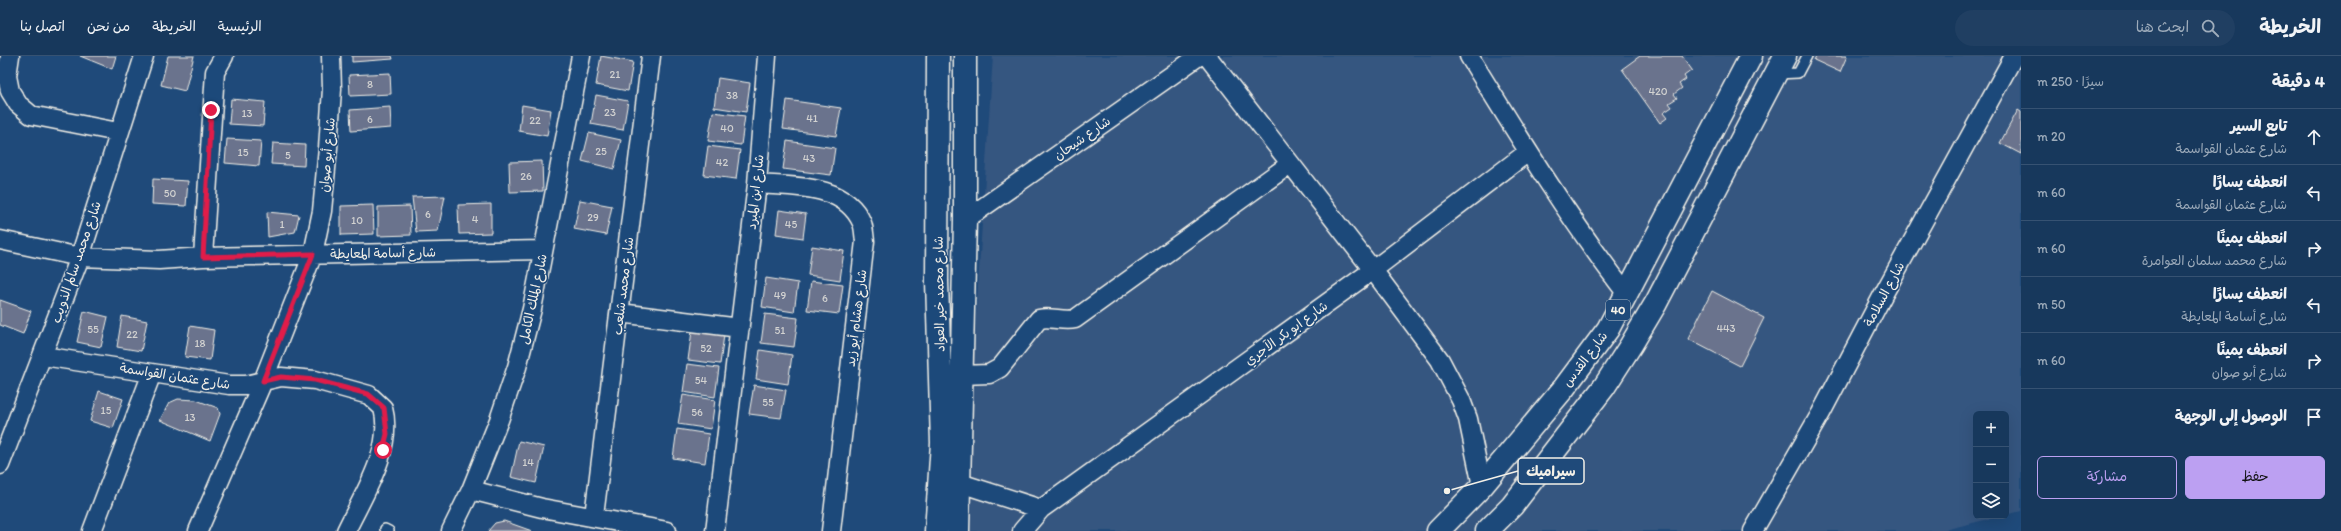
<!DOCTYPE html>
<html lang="ar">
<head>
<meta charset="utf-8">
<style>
  :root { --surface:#17385c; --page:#203f62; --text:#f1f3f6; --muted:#9eacbb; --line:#365272; --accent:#bca0f2 }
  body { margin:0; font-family:Itim,"Playpen Sans Arabic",sans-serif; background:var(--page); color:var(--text); direction:rtl }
  .controls { position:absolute; right:12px; bottom:12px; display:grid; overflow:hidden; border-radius:6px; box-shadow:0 4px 16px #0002 }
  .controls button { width:36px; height:36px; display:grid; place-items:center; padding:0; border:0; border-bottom:1px solid var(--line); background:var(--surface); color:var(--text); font:20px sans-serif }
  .stop { position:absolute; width:12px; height:12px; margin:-9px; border:3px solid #e11d48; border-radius:50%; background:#fff }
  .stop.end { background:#e11d48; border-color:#fff; box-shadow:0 1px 4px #0008 }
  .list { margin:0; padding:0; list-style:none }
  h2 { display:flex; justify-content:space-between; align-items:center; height:52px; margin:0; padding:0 16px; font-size:17px }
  h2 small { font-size:13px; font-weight:400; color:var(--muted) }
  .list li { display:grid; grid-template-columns:26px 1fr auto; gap:12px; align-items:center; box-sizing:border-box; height:56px; padding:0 16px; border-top:1px solid var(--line) }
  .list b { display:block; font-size:15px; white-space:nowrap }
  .list p { margin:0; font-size:13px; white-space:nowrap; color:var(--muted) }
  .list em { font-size:13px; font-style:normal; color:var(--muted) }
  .actions { display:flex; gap:8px; padding:12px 16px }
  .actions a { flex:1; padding:9px 0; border:1px solid var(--accent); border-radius:6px; text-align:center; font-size:14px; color:var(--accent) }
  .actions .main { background:var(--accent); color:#111 }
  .icon { flex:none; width:22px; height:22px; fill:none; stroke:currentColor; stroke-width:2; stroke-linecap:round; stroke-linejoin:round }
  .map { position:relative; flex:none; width:2021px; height:475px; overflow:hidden; direction:ltr }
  header { display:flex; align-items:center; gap:24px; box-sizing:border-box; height:56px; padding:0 20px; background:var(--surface); border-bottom:1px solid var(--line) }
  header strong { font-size:19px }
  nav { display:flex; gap:22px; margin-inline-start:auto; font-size:14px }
  .search { width:280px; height:36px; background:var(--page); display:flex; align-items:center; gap:10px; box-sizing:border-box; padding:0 14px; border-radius:22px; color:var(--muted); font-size:15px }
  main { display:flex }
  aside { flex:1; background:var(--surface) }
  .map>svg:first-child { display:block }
</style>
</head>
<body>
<header>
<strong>الخريطة</strong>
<div class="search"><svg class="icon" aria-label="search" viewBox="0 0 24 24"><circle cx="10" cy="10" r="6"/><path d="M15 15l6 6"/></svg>ابحث هنا</div>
<nav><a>الرئيسية</a><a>الخريطة</a><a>من نحن</a><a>اتصل بنا</a></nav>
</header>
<main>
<aside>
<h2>4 دقيقة<small>سيرًا · 250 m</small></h2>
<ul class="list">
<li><svg class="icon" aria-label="ahead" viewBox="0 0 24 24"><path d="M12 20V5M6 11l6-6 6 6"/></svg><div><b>تابع السير</b><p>شارع عثمان القواسمة</p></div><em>20 m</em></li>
<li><svg class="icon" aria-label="left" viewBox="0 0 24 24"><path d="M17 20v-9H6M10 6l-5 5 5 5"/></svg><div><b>انعطف يسارًا</b><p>شارع عثمان القواسمة</p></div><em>60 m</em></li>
<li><svg class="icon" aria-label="right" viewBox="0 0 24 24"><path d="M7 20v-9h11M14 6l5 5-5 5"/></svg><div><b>انعطف يمينًا</b><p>شارع محمد سلمان العوامرة</p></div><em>60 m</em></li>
<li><svg class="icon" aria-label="left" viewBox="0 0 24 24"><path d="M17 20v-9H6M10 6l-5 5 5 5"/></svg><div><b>انعطف يسارًا</b><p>شارع أسامة المعايطة</p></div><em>50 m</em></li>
<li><svg class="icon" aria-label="right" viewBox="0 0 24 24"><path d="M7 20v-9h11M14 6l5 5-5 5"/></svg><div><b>انعطف يمينًا</b><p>شارع أبو صوان</p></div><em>60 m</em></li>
<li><svg class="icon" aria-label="arrive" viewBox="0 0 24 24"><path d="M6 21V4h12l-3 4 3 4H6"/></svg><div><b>الوصول إلى الوجهة</b></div></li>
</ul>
<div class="actions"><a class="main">حفظ</a><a>مشاركة</a></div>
</aside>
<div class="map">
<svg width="2021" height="475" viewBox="0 0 2021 475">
  <rect width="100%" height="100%" fill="#1f4a7a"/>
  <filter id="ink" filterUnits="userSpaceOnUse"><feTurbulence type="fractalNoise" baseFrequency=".025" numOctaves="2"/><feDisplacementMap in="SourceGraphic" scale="8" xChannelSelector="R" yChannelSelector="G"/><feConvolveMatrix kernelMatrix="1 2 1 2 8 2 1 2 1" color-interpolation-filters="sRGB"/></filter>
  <g filter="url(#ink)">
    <!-- built -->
    <path fill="#365680" d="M993 0H2021V455L2006 459V358H1976V460H2001L1940 475H962Z"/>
    <!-- building -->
    <path fill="#6b738d" stroke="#f4f1e8" d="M80 0H116L112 13Z
      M168 0H194L185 35 161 29Z
      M352 0H392L393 3 352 6Z
      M601 0 633 6 628 35 596 29Z
      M1640 0H1682L1692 14 1684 20 1686 23 1679 28 1682 32 1674 38 1677 42 1669 47 1672 51 1663 57 1667 62 1660 67 1622 13Z
      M1816 0H1847L1840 16 1814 4Z
      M390 17 391 38 350 40 349 19Z
      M718 22 750 27 746 56 714 51Z
      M596 39 628 45 623 74 591 68Z
      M231 43 265 46 263 70 229 68Z
      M787 44 841 52 836 80 783 73Z
      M522 49 551 54 547 80 519 75Z
      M390 51 391 72 351 75 350 54Z
      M2018 54 2021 56V98L2000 87Z
      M713 56 745 60 741 89 708 85Z
      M589 77 621 84 614 113 582 105Z
      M227 83 261 85 259 110 225 107Z
      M787 85 835 92 831 119 783 113Z
      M273 87 305 89 304 110 271 108Z
      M708 90 740 94 736 123 704 119Z
      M542 105 543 135 510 136 509 106Z
      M153 123 188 125 186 150 152 148Z
      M445 140 438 175 416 176 412 141Z
      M580 144 612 150 606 179 574 173Z
      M491 148V177L459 178 458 149Z
      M373 149 374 178 341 179V150Z
      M410 150 411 179 378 180V151Z
      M779 154 806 158 803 182 776 178Z
      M267 156 299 159 295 176 268 181Z
      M812 190 844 195 840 224 808 219Z
      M766 222 798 227 794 256 762 251Z
      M811 225 843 229 839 258 807 254Z
      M1712 235 1764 262 1740 310 1688 283Z
      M0 244 31 255 23 278 0 269Z
      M84 255 108 261 101 291 77 286Z
      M765 258 798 262 794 291 761 287Z
      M122 260 147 265 141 295 117 291Z
      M190 270 214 274 210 304 185 301Z
      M692 275 724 279 720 308 688 304Z
      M760 294 792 299 788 328 756 323Z
      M687 308 719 312 715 341 683 336Z
      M754 329 786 334 781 362 749 358Z
      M99 335 123 343 113 372 90 365Z
      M683 339 715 344 711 373 678 368Z
      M178 343 196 344 218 352 220 358 210 385 160 364 169 347Z
      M677 373 709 378 705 407 673 402Z
      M519 385 544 391 536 427 511 421Z
      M504 465 532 475H488L495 467Z"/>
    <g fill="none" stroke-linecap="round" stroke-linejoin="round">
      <!-- service casing -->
      <g stroke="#f4f1e8" stroke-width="12">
        <path id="service" d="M1777 18 1798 17 1807 0
          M385 473 389 475"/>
      </g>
      <!-- minor casing -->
      <g stroke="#f4f1e8" stroke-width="21">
        <path id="minor" d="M10 0 7 20 10 35 18 48 31 59 118 76
          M1207 0 1373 214 1440 304 1461 344 1468 363 1482 430
          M1469 0C1519 81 1568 162 1627 238
          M757 128C793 131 845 127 862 167 864 172 864 179 865 185L831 475
          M965 164 1199 0
          M0 184 80 201 159 204 203 201 543 194
          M203 201 215 16 224 0
          M620 257 740 272
          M43 300 229 329H246L281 321 315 324 369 339 383 352C394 393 363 439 346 475
          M962 319 989 318 1000 312 1039 263C1051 260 1063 266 1075 263L1290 108
          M0 409 80 201 144 0
          M960 427 1041 453
          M471 434 542 452 667 475
          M594 460 651 0
          M92 475 152 317
          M198 475 263 325 313 198 322 155 328 92 332 33 331 0
          M451 475 471 434 499 364 517 311 532 253 581 0
          M715 475 757 128 767 0
          M1022 475 1041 453 1373 214 1528 96
          M1753 475 1821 357 1883 239 2014 0"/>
      </g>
      <!-- tertiary casing -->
      <g stroke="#f4f1e8" stroke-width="25">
        <path id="tertiary" d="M936 475 942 387 937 225 938 0
          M958 475 965 164V0"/>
      </g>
      <!-- trunk casing -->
      <g stroke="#f4f1e8" stroke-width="25">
        <path id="trunk" d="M1438 475 1482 430 1564 332 1608 273 1751 0
          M1487 475 1512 450 1604 331 1631 289 1656 247 1785 0"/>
      </g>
      <!-- service -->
      <use href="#service" stroke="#1f4a7a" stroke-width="9"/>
      <!-- minor -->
      <use href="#minor" stroke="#1f4a7a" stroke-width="18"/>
      <!-- tertiary -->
      <use href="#tertiary" stroke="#1f4a7a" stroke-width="22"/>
      <!-- trunk -->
      <use href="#trunk" stroke="#1f4a7a" stroke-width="22"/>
    </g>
  </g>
  <g fill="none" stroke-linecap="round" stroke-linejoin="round" filter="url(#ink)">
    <!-- route -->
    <path stroke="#e11d48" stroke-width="5" d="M211 54 203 201 313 198 263 325 281 321 315 324 368 338 384 352 387 378 383 394"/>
  </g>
  <g text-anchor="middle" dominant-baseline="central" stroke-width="3" stroke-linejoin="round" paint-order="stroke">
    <!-- number labels -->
    <g font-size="11" fill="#d2d2d1">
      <text x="615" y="18">21</text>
      <text x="370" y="28">8</text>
      <text x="1658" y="35">420</text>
      <text x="732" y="39">38</text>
      <text x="610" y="56">23</text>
      <text x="247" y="57">13</text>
      <text x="812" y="62">41</text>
      <text x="370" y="63">6</text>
      <text x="535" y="64">22</text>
      <text x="727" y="72">40</text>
      <text x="601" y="95">25</text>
      <text x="243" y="96">15</text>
      <text x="288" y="99">5</text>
      <text x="809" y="102">43</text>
      <text x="722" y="106">42</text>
      <text x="526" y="120">26</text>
      <text x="170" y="137">50</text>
      <text x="428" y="158">6</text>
      <text x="593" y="161">29</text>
      <text x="475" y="163">4</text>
      <text x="357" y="164">10</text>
      <text x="282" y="168">1</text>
      <text x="791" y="168">45</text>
      <text x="780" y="239">49</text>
      <text x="825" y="242">6</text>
      <text x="1726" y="272">443</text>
      <text x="93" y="273">55</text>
      <text x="780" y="274">51</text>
      <text x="132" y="278">22</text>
      <text x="200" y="287">18</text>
      <text x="706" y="292">52</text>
      <text x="701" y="324">54</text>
      <text x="768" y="346">55</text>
      <text x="106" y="354">15</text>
      <text x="697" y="356">56</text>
      <text x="190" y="361">13</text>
      <text x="528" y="406">14</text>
    </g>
    <!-- shield labels -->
    <rect fill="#1f4a7a" stroke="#b4bfc7" stroke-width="1" x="1606" y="244" width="24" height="20" rx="3"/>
    <g font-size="12" font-weight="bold" fill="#f4f1e8">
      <text x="1618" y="254">40</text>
    </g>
    <!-- street labels -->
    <g font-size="13" fill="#f4f1e8" stroke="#1f4a7a">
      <text transform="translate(1082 82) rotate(-35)">شارع شيحان</text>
      <text transform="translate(327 99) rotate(-85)">شارع أبو صوان</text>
      <text transform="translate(755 136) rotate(-84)">شارع ابن المبرد</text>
      <text transform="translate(383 197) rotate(-1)">شارع أسامة المعايطة</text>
      <text transform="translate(76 206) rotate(-71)">شارع محمد سالم الذويب</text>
      <text transform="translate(623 230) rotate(-83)">شارع محمد شلعب</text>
      <text transform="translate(939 238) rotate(-91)">شارع محمد خير العواد</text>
      <text transform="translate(1884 238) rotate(-62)">شارع السلامة</text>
      <text transform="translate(533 243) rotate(-78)">شارع الملك الكامل</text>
      <text transform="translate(856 262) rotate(-83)">شارع هشام أبو زيد</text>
      <text transform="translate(1286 277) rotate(-36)">شارع ابو بكر الآجري</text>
      <text transform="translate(1585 303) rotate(-53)">شارع القدس</text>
      <text transform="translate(175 320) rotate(9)">شارع عثمان القواسمة</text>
    </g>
  </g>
  <!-- callouts -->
  <path fill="none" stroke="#f4f1e8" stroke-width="1.5" d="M1447 435L1518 415"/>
  <circle fill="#f4f1e8" stroke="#1f4a7a" stroke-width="1.5" cx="1447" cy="435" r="4"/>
  <rect fill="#1f4a7a" stroke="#f4f1e8" stroke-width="1.5" x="1518" y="402" width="66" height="26" rx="4"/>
  <g font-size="14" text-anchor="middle" font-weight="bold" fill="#f4f1e8">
    <text x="1551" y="420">سيراميك</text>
  </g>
</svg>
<div class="controls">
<button>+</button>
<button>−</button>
<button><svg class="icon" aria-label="layers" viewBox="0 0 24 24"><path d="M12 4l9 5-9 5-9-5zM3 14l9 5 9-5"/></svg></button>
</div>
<div class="stop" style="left:383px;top:394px"></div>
<div class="stop end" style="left:211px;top:54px"></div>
</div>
</main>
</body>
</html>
